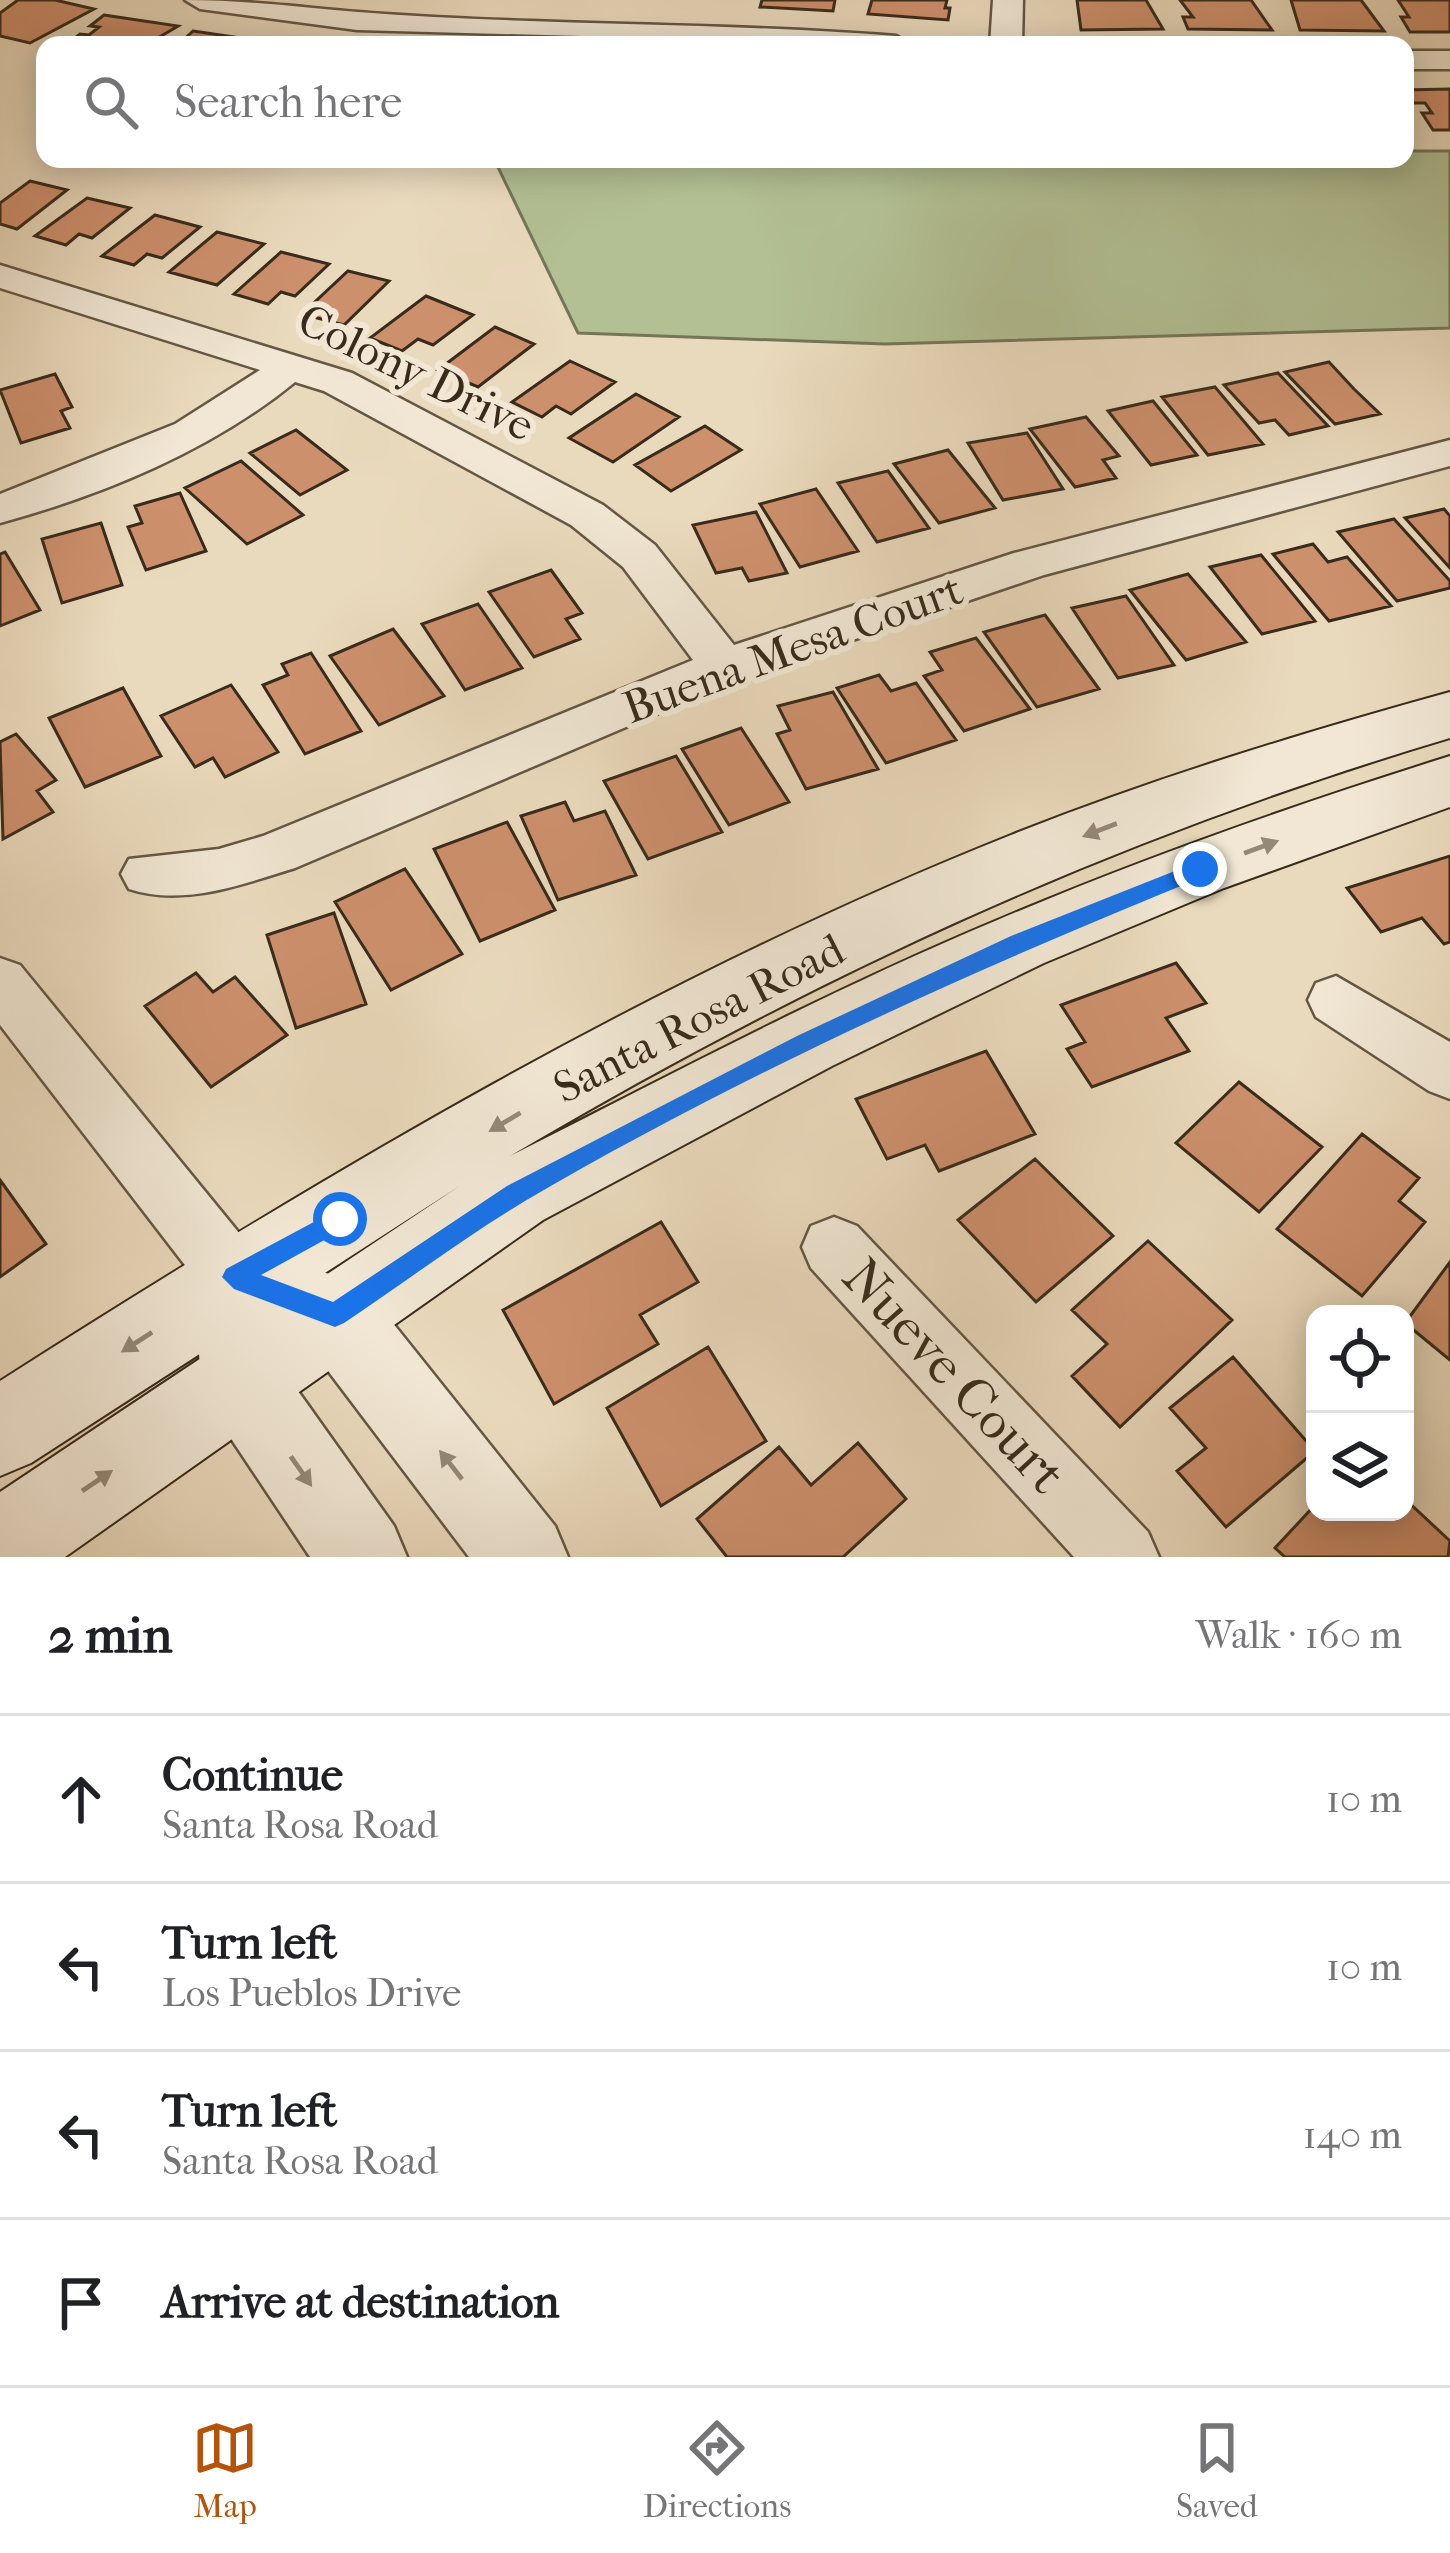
<!DOCTYPE html>
<html lang="en">
<head>
<meta charset="utf-8">
<style>
  :root { --surface:#fff; --page:#f6f6f6; --text:#202124; --muted:#757577; --line:#e0e0e0; --accent:#b45309 }
  body { margin:0; font-family:"IM FELL French Canon",serif; background:var(--page); color:var(--text) }
  .controls { position:absolute; right:36px; bottom:36px; display:grid; overflow:hidden; border-radius:24px; box-shadow:0 6px 30px #0003 }
  .controls button { width:108px; height:108px; display:grid; place-items:center; padding:0; border:0; border-bottom:3px solid var(--line); background:var(--surface); color:var(--text); font:60px sans-serif }
  .stop { position:absolute; width:36px; height:36px; margin:-27px; border:9px solid #1a73e8; border-radius:50%; background:#fff }
  .stop.end { background:#1a73e8; border-color:#fff; box-shadow:0 3px 12px #0008 }
  .list { margin:0; padding:0; list-style:none }
  h2 { display:flex; justify-content:space-between; align-items:center; height:156px; margin:0; padding:0 48px; font-size:51px }
  h2 small { font-size:39px; font-weight:400; color:var(--muted) }
  .list li { display:grid; grid-template-columns:78px 1fr auto; gap:36px; align-items:center; box-sizing:border-box; height:168px; padding:0 48px; border-top:3px solid var(--line) }
  .list b { display:block; font-size:45px; white-space:nowrap }
  .list p { margin:0; font-size:39px; white-space:nowrap; color:var(--muted) }
  .list em { font-size:39px; font-style:normal; color:var(--muted) }
  .icon { flex:none; width:66px; height:66px; fill:none; stroke:currentColor; stroke-width:2; stroke-linecap:round; stroke-linejoin:round }
  .map { position:relative; flex:none; width:1450px; height:1557px; overflow:hidden }
  .search { position:absolute; background:var(--surface); box-shadow:0 6px 30px #0003; left:36px; right:36px; top:36px; height:132px; display:flex; align-items:center; gap:30px; box-sizing:border-box; padding:0 42px; border-radius:24px; color:var(--muted); font-size:45px }
  .sheet { height:828px; background:var(--surface) }
  nav { display:flex; justify-content:space-around; align-items:center; box-sizing:border-box; height:168px; border-top:3px solid var(--line); background:var(--surface); font-size:33px; color:var(--muted) }
  nav a { display:grid; justify-items:center; gap:6px }
  nav .on { color:var(--accent) }
  .map>svg:first-child { display:block }
</style>
</head>
<body>
<div class="map">
<svg width="1450" height="1557" viewBox="0 0 1450 1557">
  <rect width="100%" height="100%" fill="#eadabd"/>
  <filter id="stains"><feTurbulence type="fractalNoise" baseFrequency=".00167" numOctaves="4"/><feColorMatrix values="0 0 0 0 .2 0 0 0 0 .09 0 0 0 0 .02 0 0 0 .5 -.17"/></filter>
  <radialGradient id="worn" r=".72"><stop offset=".6" stop-color="#630" stop-opacity="0"/><stop offset="1" stop-color="#630" stop-opacity=".3"/></radialGradient>
  <!-- green -->
  <path fill="#b2c094" stroke="#757658" stroke-width="3" d="M1405 151H1450V328L885 344 578 333 494 159H1405Z"/>
  <!-- building -->
  <path fill="#cd906d" stroke="#382b1b" stroke-width="3" d="M18 0H55L94 9 30 43 0 36V13Z
    M762 0H835L833 11 760 7Z
    M872 0H947L945 8H950L948 20 868 14Z
    M1077 0H1146L1163 29 1081 30Z
    M1180 0H1251L1272 30 1188 29 1183 17H1193Z
    M1291 0H1361L1384 31 1300 30Z
    M1398 0H1450V32H1410L1401 17H1409Z
    M104 15 178 26 146 45H66L80 34 89 35 99 27 90 26Z
    M193 31 268 42 178 45Z
    M1450 89V130H1433L1422 113H1432L1425 103H1414L1405 90Z
    M30 181 67 190 17 229 0 224V203Z
    M87 198 130 208 92 238 79 234 66 245 35 236Z
    M155 215 200 227 162 258 147 254 134 265 102 256Z
    M217 232 264 244 217 285 169 272Z
    M281 252 329 264 295 296 281 292 268 304 234 294Z
    M348 271 389 281 344 325 302 314Z
    M426 296 473 315 433 345 418 339 402 351 370 338Z
    M495 327 534 344 478 387 438 370Z
    M570 361 615 382 571 414 556 406 542 417 512 402Z
    M1329 362 1354 389 1380 414 1335 424 1285 372Z
    M1278 373 1328 426 1289 435 1275 420 1259 423 1224 385Z
    M55 374 72 407 61 411 70 428 21 443 0 390Z
    M1215 387 1263 444 1208 455 1162 397Z
    M636 394 679 417 613 462 569 438Z
    M1153 401 1197 455 1151 465 1108 411Z
    M1086 417 1119 456 1103 460 1116 478 1075 487 1030 429Z
    M705 426 741 450 671 491 635 465Z
    M296 430 347 470 300 495 250 453Z
    M1027 433 1063 489 1003 500 968 443Z
    M948 450 995 508 939 523 894 464Z
    M241 461 303 515 247 544 185 488Z
    M888 471 929 528 877 542 838 483Z
    M816 489 858 551 800 567 760 504Z
    M180 493 206 551 146 570 128 527 142 523 135 506Z
    M1444 509 1450 516V568L1405 518Z
    M756 512 787 573 749 581 742 568 716 573 693 525Z
    M1394 519 1450 581V588L1397 601 1338 532Z
    M101 523 122 585 62 603 42 539Z
    M1313 544 1328 562 1347 557 1391 606 1329 621 1273 554Z
    M5 552 40 610 0 626V554Z
    M1261 555 1315 621 1262 634 1210 567Z
    M551 570 582 613 566 619 580 639 534 657 489 592Z
    M1188 574 1246 642 1186 660 1130 590Z
    M1126 596 1174 665 1118 678 1072 608Z
    M478 604 522 668 465 690 422 624Z
    M1045 615 1099 689 1037 707 984 632Z
    M393 629 444 696 379 725 330 656Z
    M976 638 1030 709 964 731 924 676 942 670 930 652Z
    M311 653 361 731 305 754 263 685 288 675 282 664Z
    M879 675 891 691 916 683 956 740 886 763 837 688Z
    M231 685 278 752 225 777 213 758 195 767 161 716Z
    M123 688 161 756 85 787 49 718Z
    M833 692 878 769 806 789 777 734 790 730 778 706Z
    M741 728 789 802 729 825 682 749Z
    M16 734 56 780 37 791 53 812 3 839 0 742Z
    M676 756 722 832 648 859 604 781Z
    M565 802 574 821 605 811 636 875 558 900 521 816Z
    M507 822 555 910 480 941 434 849Z
    M1450 856V942L1444 944 1422 918 1381 932 1347 888Z
    M405 869 462 954 391 990 335 902Z
    M334 913 366 1004 296 1028 267 935Z
    M1176 963 1206 1003 1166 1018 1189 1051 1092 1087 1067 1049 1085 1042 1061 1005Z
    M196 973 213 992 235 977 287 1035 211 1087 145 1006Z
    M986 1051 1035 1134 939 1171 925 1145 887 1159 856 1099Z
    M1239 1082 1322 1147 1259 1212 1176 1143Z
    M1362 1134 1419 1178 1399 1201 1425 1222 1362 1296 1277 1229Z
    M1035 1159 1113 1236 1036 1302 958 1220Z
    M0 1180 46 1244 0 1277Z
    M661 1222 698 1282 640 1315 658 1344 554 1404 503 1310Z
    M1148 1241 1232 1320 1120 1427 1072 1376 1107 1344 1072 1310Z
    M1450 1262V1360L1405 1323Z
    M708 1347 766 1441 661 1506 607 1408Z
    M1233 1357 1315 1451 1226 1527 1177 1471 1206 1448 1170 1408Z
    M858 1443 906 1499 843 1557H727L697 1519 779 1447 811 1485Z
    M1405 1499 1450 1541 1448 1557H1285L1275 1548 1315 1505V1512H1405Z"/>
  <g fill="none" stroke-linecap="round" stroke-linejoin="round">
    <!-- minor casing -->
    <g stroke="#645744" stroke-width="5">
      <path id="minor" d="M185 0C244 0 299 7 358 12 537 26 717 22 896 36L912 45 357 30 200 9Z
        M993 0H1023L1022 45H990Z
        M1405 51H1450V69H1405Z
        M0 265 352 373 603 505 655 545 734 645 1014 553 1450 440V466L1044 575 741 678 295 868C243 884 183 907 129 889L121 874 129 859 219 849 263 836 693 660 623 567 571 525 324 391 295 382C212 450 103 495 0 523V494L175 424 260 370 0 288Z
        M0 958 20 965 257 1255 266 1277 257 1299 234 1308 211 1299 0 1025Z
        M1336 976 1450 1042V1099L1429 1091 1316 1017 1308 1000 1316 983Z
        M834 1217 857 1226 1148 1532 1159 1557H1074L811 1268 802 1247 811 1226Z"/>
    </g>
    <!-- tertiary casing -->
    <g stroke="#645744" stroke-width="5">
      <path id="tertiary" d="M234 1239 364 1287 555 1526 568 1557H469L307 1343 279 1333 283 1370 394 1526 407 1557H310L214 1413 201 1384 194 1277 206 1250Z"/>
    </g>
    <!-- secondary casing -->
    <g stroke="#382b1b" stroke-width="4">
      <path id="secondary" d="M1450 692V738C1111 839 815 976 510 1156 670 1075 830 990 995 921 1143 858 1297 804 1450 756V807L1224 888 1044 963 832 1066 543 1220 65 1557H0V1492L461 1185 31 1463 0 1476V1381C323 1175 655 977 1011 835 1154 778 1302 733 1450 692Z"/>
    </g>
    <!-- minor -->
    <use href="#minor" fill="#f1e7d4" fill-rule="evenodd"/>
    <!-- tertiary -->
    <use href="#tertiary" fill="#f1e7d4" fill-rule="evenodd"/>
    <!-- secondary -->
    <use href="#secondary" fill="#f1e7d4" fill-rule="evenodd"/>
  </g>
  <!-- one-way arrows -->
  <defs><path id="oneway-solid" d="M-6-.8H1V-3.2L6.5 0L1 3.2V.8H-6Z" transform="scale(3)"/></defs>
  <g fill="#948978">
    <use href="#oneway-solid" transform="translate(1100 830) rotate(159)"/>
    <use href="#oneway-solid" transform="translate(1261 847) rotate(-20)"/>
    <use href="#oneway-solid" transform="translate(505 1122) rotate(149)"/>
    <use href="#oneway-solid" transform="translate(137 1342) rotate(147)"/>
    <use href="#oneway-solid" transform="translate(451 1465) rotate(-128)"/>
    <use href="#oneway-solid" transform="translate(301 1471) rotate(55)"/>
    <use href="#oneway-solid" transform="translate(97 1481) rotate(-34)"/>
  </g>
  <!-- route -->
  <path fill="#1a73e8" d="M1200 861 1211 869 1208 875C975 969 742 1074 525 1201 463 1238 404 1283 344 1323L335 1327 234 1289 222 1277 226 1269 340 1208 352 1219 348 1227 261 1275 333 1302 507 1186 797 1036 1011 936Z"/>
  <g text-anchor="middle" dominant-baseline="central" stroke-width="12" stroke-linejoin="round" paint-order="stroke">
    <!-- street labels -->
    <g font-size="45" fill="#382b1b" stroke="#f1e7d4">
      <text transform="translate(416 373) rotate(26)">Colony Drive</text>
      <text transform="translate(793 649) rotate(-20)">Buena Mesa Court</text>
      <text transform="translate(699 1019) rotate(-27)">Santa Rosa Road</text>
    </g>
    <!-- near-street labels -->
    <g font-size="54" fill="#382b1b" stroke="#f1e7d4">
      <text transform="translate(954 1376) rotate(47)">Nueve Court</text>
    </g>
  </g>
  <rect width="100%" height="100%" filter="url(#stains)"/>
  <rect width="100%" height="100%" fill="url(#worn)"/>
</svg>
<div class="controls">
<button><svg class="icon" aria-label="locate" viewBox="0 0 24 24"><circle cx="12" cy="12" r="6"/><path d="M12 2v4M12 18v4M2 12h4M18 12h4"/></svg></button>
<button><svg class="icon" aria-label="layers" viewBox="0 0 24 24"><path d="M12 4l9 5-9 5-9-5zM3 14l9 5 9-5"/></svg></button>
</div>
<div class="stop" style="left:340px;top:1219px"></div>
<div class="stop end" style="left:1200px;top:869px"></div>
<div class="search"><svg class="icon" aria-label="search" viewBox="0 0 24 24"><circle cx="10" cy="10" r="6"/><path d="M15 15l6 6"/></svg>Search here</div>
</div>
<section class="sheet">
<h2>2 min<small>Walk · 160 m</small></h2>
<ul class="list">
<li><svg class="icon" aria-label="ahead" viewBox="0 0 24 24"><path d="M12 20V5M6 11l6-6 6 6"/></svg><div><b>Continue</b><p>Santa Rosa Road</p></div><em>10 m</em></li>
<li><svg class="icon" aria-label="left" viewBox="0 0 24 24"><path d="M17 20v-9H6M10 6l-5 5 5 5"/></svg><div><b>Turn left</b><p>Los Pueblos Drive</p></div><em>10 m</em></li>
<li><svg class="icon" aria-label="left" viewBox="0 0 24 24"><path d="M17 20v-9H6M10 6l-5 5 5 5"/></svg><div><b>Turn left</b><p>Santa Rosa Road</p></div><em>140 m</em></li>
<li><svg class="icon" aria-label="arrive" viewBox="0 0 24 24"><path d="M6 21V4h12l-3 4 3 4H6"/></svg><div><b>Arrive at destination</b></div></li>
</ul>
</section>
<nav>
<a class="on"><svg class="icon" aria-label="map" viewBox="0 0 24 24"><path d="M3 6l6-2 6 2 6-2v14l-6 2-6-2-6 2zM9 4v14M15 6v14"/></svg>Map</a>
<a><svg class="icon" aria-label="directions" viewBox="0 0 24 24"><path d="M12 3l9 9-9 9-9-9zM9 14v-3h6M13 9l2 2-2 2"/></svg>Directions</a>
<a><svg class="icon" aria-label="saved" viewBox="0 0 24 24"><path d="M7 4h10v16l-5-4-5 4z"/></svg>Saved</a>
</nav>
</body>
</html>
